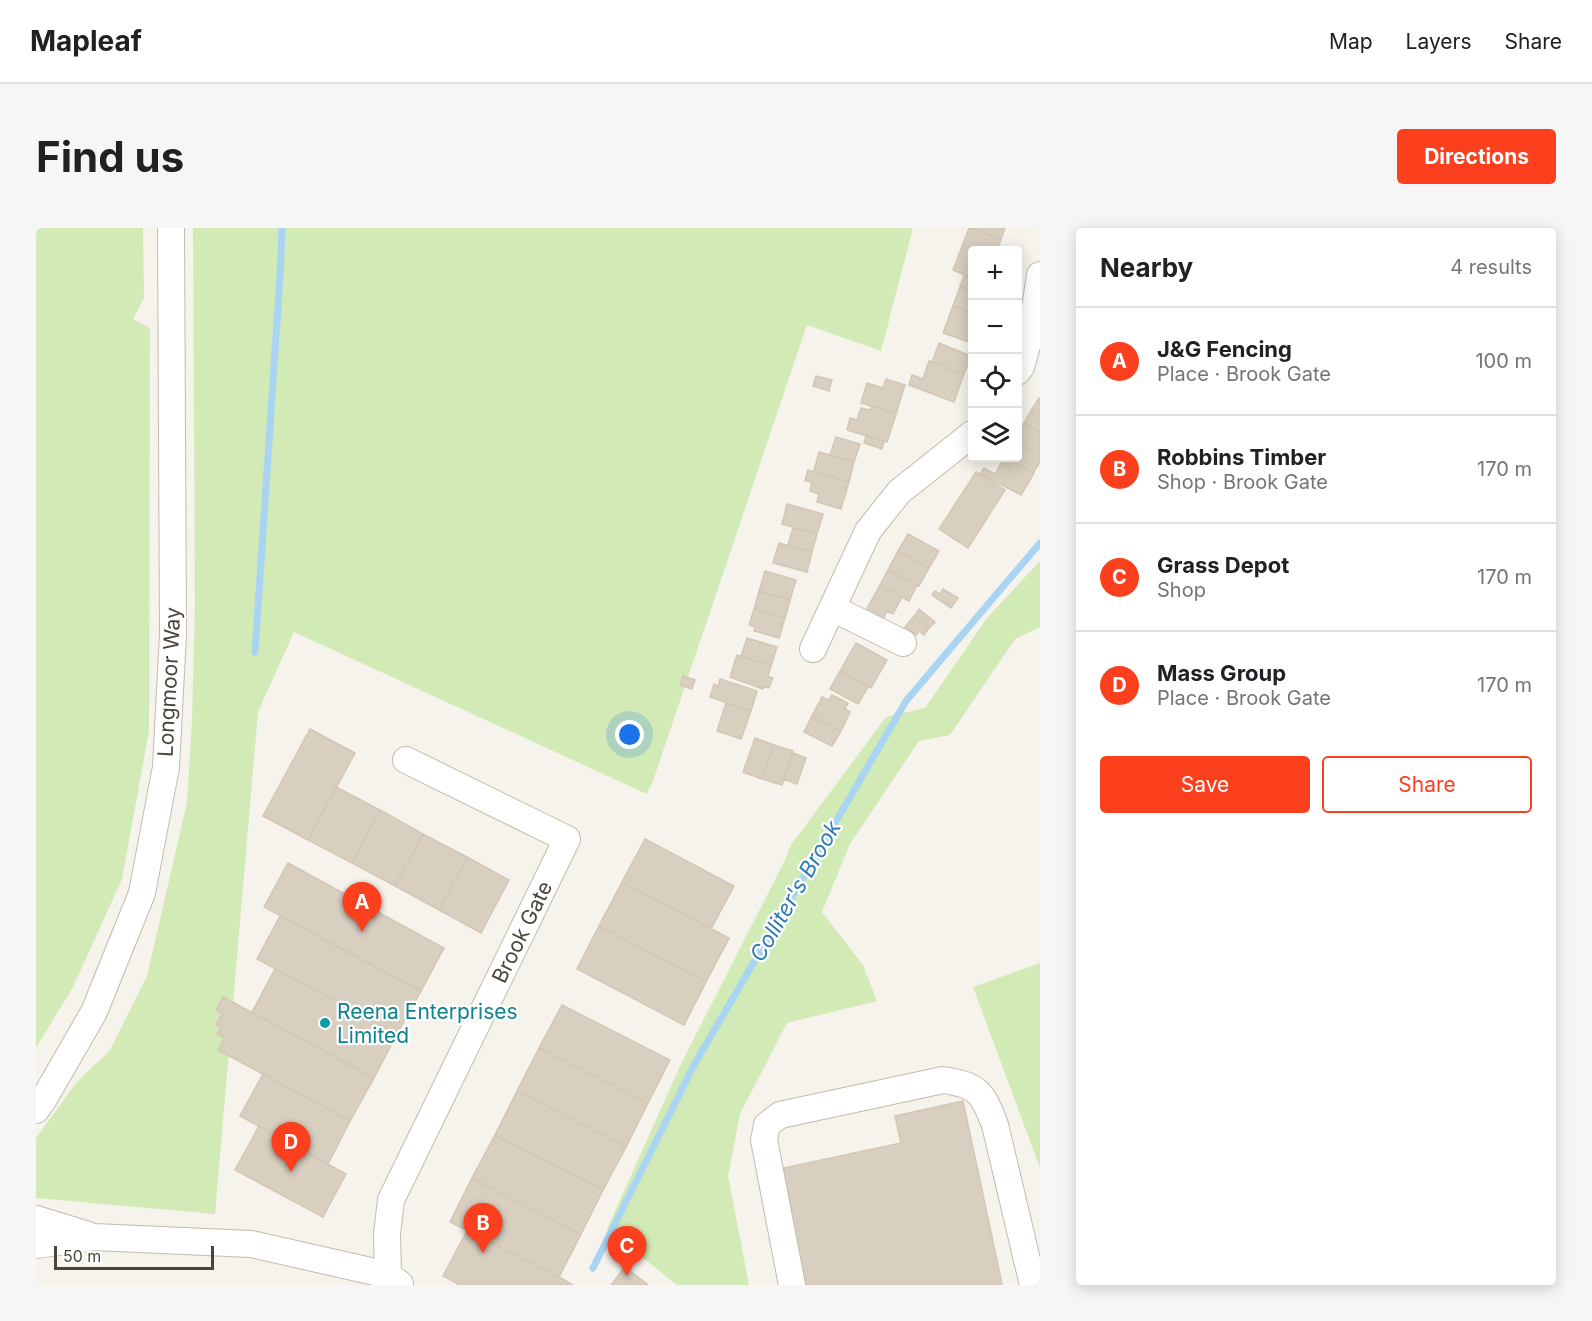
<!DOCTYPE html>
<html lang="en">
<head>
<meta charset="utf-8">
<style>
  :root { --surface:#fff; --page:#f6f6f6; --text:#202124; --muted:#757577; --line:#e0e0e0; --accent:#fc3f1d }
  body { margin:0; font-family:Inter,sans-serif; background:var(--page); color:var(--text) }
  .controls { position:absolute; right:18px; top:18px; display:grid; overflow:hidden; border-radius:6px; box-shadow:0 3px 15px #0003 }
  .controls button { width:54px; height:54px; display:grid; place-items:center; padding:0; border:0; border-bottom:2px solid var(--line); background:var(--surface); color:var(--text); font:30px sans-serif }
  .scale { position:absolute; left:18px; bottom:15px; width:160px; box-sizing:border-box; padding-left:6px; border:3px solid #4b4439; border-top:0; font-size:16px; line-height:21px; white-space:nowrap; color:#4b4439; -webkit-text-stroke:4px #fff; paint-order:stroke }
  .you { position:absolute; left:594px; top:507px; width:21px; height:21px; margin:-15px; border:4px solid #fff; border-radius:50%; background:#1a73e8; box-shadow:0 0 0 9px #1a73e833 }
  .badge { display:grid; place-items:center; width:39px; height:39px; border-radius:50%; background:var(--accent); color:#fff; font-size:20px; font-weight:700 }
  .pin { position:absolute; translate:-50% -50px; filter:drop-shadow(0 2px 3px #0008) }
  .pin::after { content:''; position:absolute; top:32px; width:21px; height:18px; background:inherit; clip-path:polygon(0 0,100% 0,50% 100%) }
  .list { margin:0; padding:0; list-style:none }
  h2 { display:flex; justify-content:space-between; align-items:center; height:78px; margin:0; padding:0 24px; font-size:26px }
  h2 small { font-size:20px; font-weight:400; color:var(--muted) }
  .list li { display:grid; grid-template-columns:39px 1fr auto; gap:18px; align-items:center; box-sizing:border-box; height:108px; padding:0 24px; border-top:2px solid var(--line) }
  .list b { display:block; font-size:22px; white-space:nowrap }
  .list p { margin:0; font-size:20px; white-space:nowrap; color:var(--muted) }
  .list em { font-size:20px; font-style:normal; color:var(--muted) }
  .actions { display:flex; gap:12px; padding:18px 24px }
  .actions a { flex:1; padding:14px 0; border:2px solid var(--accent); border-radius:6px; text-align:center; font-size:21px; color:var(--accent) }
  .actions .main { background:var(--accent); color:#fff }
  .icon { flex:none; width:33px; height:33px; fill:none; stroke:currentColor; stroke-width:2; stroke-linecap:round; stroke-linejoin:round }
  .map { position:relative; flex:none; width:1004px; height:1057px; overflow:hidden; border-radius:6px }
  header { display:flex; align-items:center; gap:36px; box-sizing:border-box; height:84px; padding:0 30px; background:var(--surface); border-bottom:2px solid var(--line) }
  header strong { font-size:28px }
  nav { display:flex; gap:33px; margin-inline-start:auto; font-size:21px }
  .intro { display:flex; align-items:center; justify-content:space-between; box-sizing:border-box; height:144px; padding:0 36px }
  h1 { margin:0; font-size:42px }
  .button { padding:15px 27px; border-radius:6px; background:var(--accent); color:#fff; font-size:21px; font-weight:700 }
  main { display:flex; gap:36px; padding:0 36px }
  aside { flex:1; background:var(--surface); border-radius:6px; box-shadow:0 3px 15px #0003 }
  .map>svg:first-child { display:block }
</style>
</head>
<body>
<header>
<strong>Mapleaf</strong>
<nav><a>Map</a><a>Layers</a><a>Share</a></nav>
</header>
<div class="intro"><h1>Find us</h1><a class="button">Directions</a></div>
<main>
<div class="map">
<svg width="1004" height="1057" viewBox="0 0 1004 1057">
  <rect width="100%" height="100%" fill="#f6f3ec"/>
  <!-- green -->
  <path fill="#d2eab5" d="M0 0H107L108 70 97 91 114 100 113 503 86 651 37 759 0 820Z
    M157 0H877L845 123 771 97 618 550 611 566 258 404 222 484 179 986 0 970V910L40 855 74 822 111 748 151 574 156 492 159 376Z
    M1004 333V399L979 411 914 507 883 513 814 616 786 684 827 737 841 773 751 795 704 886 692 948 713 1057H641L571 1001 645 836 750 630 755 617 850 489 889 480 951 390Z
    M1004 735V940L937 759Z"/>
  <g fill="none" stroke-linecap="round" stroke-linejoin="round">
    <!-- stream -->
    <path stroke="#a9d4f2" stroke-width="7" d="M219 424 244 48 246 0
      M557 1040 658 837 870 473 1004 315"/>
  </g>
  <!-- building -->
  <path fill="#d8cfc1" stroke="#d3c7b4" stroke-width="1.5" d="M933 0 965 11 961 22H944L927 16Z
    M936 0H969L965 11Z
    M927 16 944 22H936V50L917 42Z
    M928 48 936 51V63L924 58Z
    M924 59 936 63V85L917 78Z
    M917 78 936 85V115L907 105Z
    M903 115 935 128 928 146 896 134Z
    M893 133 928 146 918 174 873 157 876 147 887 151Z
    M780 148 796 152 793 163 777 158Z
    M850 151 869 157 860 186 825 175 831 155 847 160Z
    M1003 170 1004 171V190L994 184Z
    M836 178 860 186 851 214 811 202 814 190 821 192 825 180 835 182Z
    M994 184 1004 190V204L988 195Z
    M988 195 1004 204V227L981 214V206Z
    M830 208 848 213 846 221 828 215Z
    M800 209 824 216 818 234 794 227Z
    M981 214 1004 227V234L997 245 971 230H981Z
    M783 224 818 234 813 254 778 243Z
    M968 230H971L998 245 985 267 944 246 948 240 959 246Z
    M772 242 813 254 805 281 781 274 783 266 774 263 776 254 769 253Z
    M940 244 969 262 932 320 903 301Z
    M751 276 787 286 781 306 746 296Z
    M757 300 781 306 776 324 752 317Z
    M872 306 903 323 893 340 862 323Z
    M743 315 776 324 771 344 737 335Z
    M862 323 893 340 883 358 852 342Z
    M852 342 881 357 873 373 844 357Z
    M729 343 760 352 754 372 723 363Z
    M844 357 866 369 857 386 851 383 845 395 828 386Z
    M907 361 922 370 915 380 896 367 899 363 904 366Z
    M723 363 754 372 749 390 718 381Z
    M718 381 749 390 743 410 718 403 719 399 713 397Z
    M883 381 899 394 893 400 878 388Z
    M878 388 893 400 888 407 883 403 880 407 869 399Z
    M711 410 741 419 735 438 705 428Z
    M820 415 851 432 835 460 804 443Z
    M701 427 735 438 732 448 737 450 733 460 728 459 727 461 694 449Z
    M804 443 832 459 822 476 794 461Z
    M647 448 659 452 656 461 644 457Z
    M684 451 721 463 715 483 674 469 678 456 682 458Z
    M796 467 812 475 809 480 814 484 805 503 776 488 786 469 793 472Z
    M690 475 715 483 705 511 681 503Z
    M776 488 805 503 796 518 768 504Z
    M274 501 319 525 272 612 227 588Z
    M719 510 738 517 726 551 707 544Z
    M738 517 757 523 746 557 726 551Z
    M757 525 770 530 761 556 748 551Z
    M300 559 344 582 316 635 272 612Z
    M344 582 387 606 359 658 316 635Z
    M387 606 431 629 403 682 359 658Z
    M609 611 698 658 675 701 586 654Z
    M431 629 473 652 445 705 403 682Z
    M252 635 408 720 385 763 228 679Z
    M586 654 693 710 670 754 563 698Z
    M244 688 385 763 361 806 221 731Z
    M563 698 670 754 648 797 541 741Z
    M239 741 361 806 338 850 216 784Z
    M187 769 338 850 314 893 182 822 189 810 181 806 185 800 180 797 186 786 180 782Z
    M526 777 634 832 612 875 503 820Z
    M503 820 612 875 590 919 481 863Z
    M227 846 314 893 292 936 204 888Z
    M481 863 590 919 567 962 459 907Z
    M927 873 966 1056 959 1057H767L743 941 865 915 859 888Z
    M223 898 310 946 287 989 199 942Z
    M459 907 567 962 545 1006 436 950Z
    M436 950 545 1006 523 1049 414 994Z
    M431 1003 523 1049 537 1057H424L407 1048Z
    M589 1039 612 1057H575Z"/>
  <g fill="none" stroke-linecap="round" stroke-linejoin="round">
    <!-- minor casing -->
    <g stroke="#c2bbae" stroke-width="28">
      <path id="minor" d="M981 144 985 139 996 100 1004 47
        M796 380 867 415
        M777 421 832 303 863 264 936 206
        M0 882 9 869 58 784 106 665 130 539 137 406 135 0
        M0 991 52 1007
        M0 1017 58 1009 215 1016 352 1047 364 1056
        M352 1047 351 1006 355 972 531 611 370 532
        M756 1057 728 912 731 897 744 887 907 852C942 857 947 865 959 897L997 1057"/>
    </g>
    <!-- minor -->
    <use href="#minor" stroke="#fff" stroke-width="26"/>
  </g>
  <!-- markers -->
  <circle fill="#0f9aa8" stroke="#fff" stroke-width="2" cx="289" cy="795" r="6"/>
  <g text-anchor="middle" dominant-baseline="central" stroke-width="4.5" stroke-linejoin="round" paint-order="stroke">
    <!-- street labels -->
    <g font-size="21" fill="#4b4439" stroke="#fff">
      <text transform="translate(133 454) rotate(-87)">Longmoor Way</text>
      <text transform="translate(486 704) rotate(-64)">Brook Gate</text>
    </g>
    <!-- culture labels -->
    <g font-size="21" fill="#0d838f" stroke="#fff" text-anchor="start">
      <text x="301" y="783">Reena Enterprises<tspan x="301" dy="24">Limited</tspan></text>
    </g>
    <!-- water labels -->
    <g font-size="22" font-style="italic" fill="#2e7ab2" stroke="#fff">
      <text transform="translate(759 663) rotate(-60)">Colliter's Brook</text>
    </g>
  </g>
</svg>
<div class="controls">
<button>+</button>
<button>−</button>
<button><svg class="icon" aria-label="locate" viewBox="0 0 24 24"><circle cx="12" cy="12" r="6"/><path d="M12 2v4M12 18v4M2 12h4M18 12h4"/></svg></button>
<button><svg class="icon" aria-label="layers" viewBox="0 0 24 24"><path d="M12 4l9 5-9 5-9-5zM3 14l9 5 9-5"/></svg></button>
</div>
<div class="scale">50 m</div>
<div class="you"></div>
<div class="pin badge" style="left:326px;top:704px">A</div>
<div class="pin badge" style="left:447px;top:1025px">B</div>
<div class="pin badge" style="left:591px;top:1048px">C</div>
<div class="pin badge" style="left:255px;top:944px">D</div>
</div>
<aside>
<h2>Nearby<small>4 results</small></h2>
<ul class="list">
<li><span class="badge">A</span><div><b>J&amp;G Fencing</b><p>Place · Brook Gate</p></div><em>100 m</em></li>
<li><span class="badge">B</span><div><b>Robbins Timber</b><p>Shop · Brook Gate</p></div><em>170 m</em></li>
<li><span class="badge">C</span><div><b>Grass Depot</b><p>Shop</p></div><em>170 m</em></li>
<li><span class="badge">D</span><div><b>Mass Group</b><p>Place · Brook Gate</p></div><em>170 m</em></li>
</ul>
<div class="actions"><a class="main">Save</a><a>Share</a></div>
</aside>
</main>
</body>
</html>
